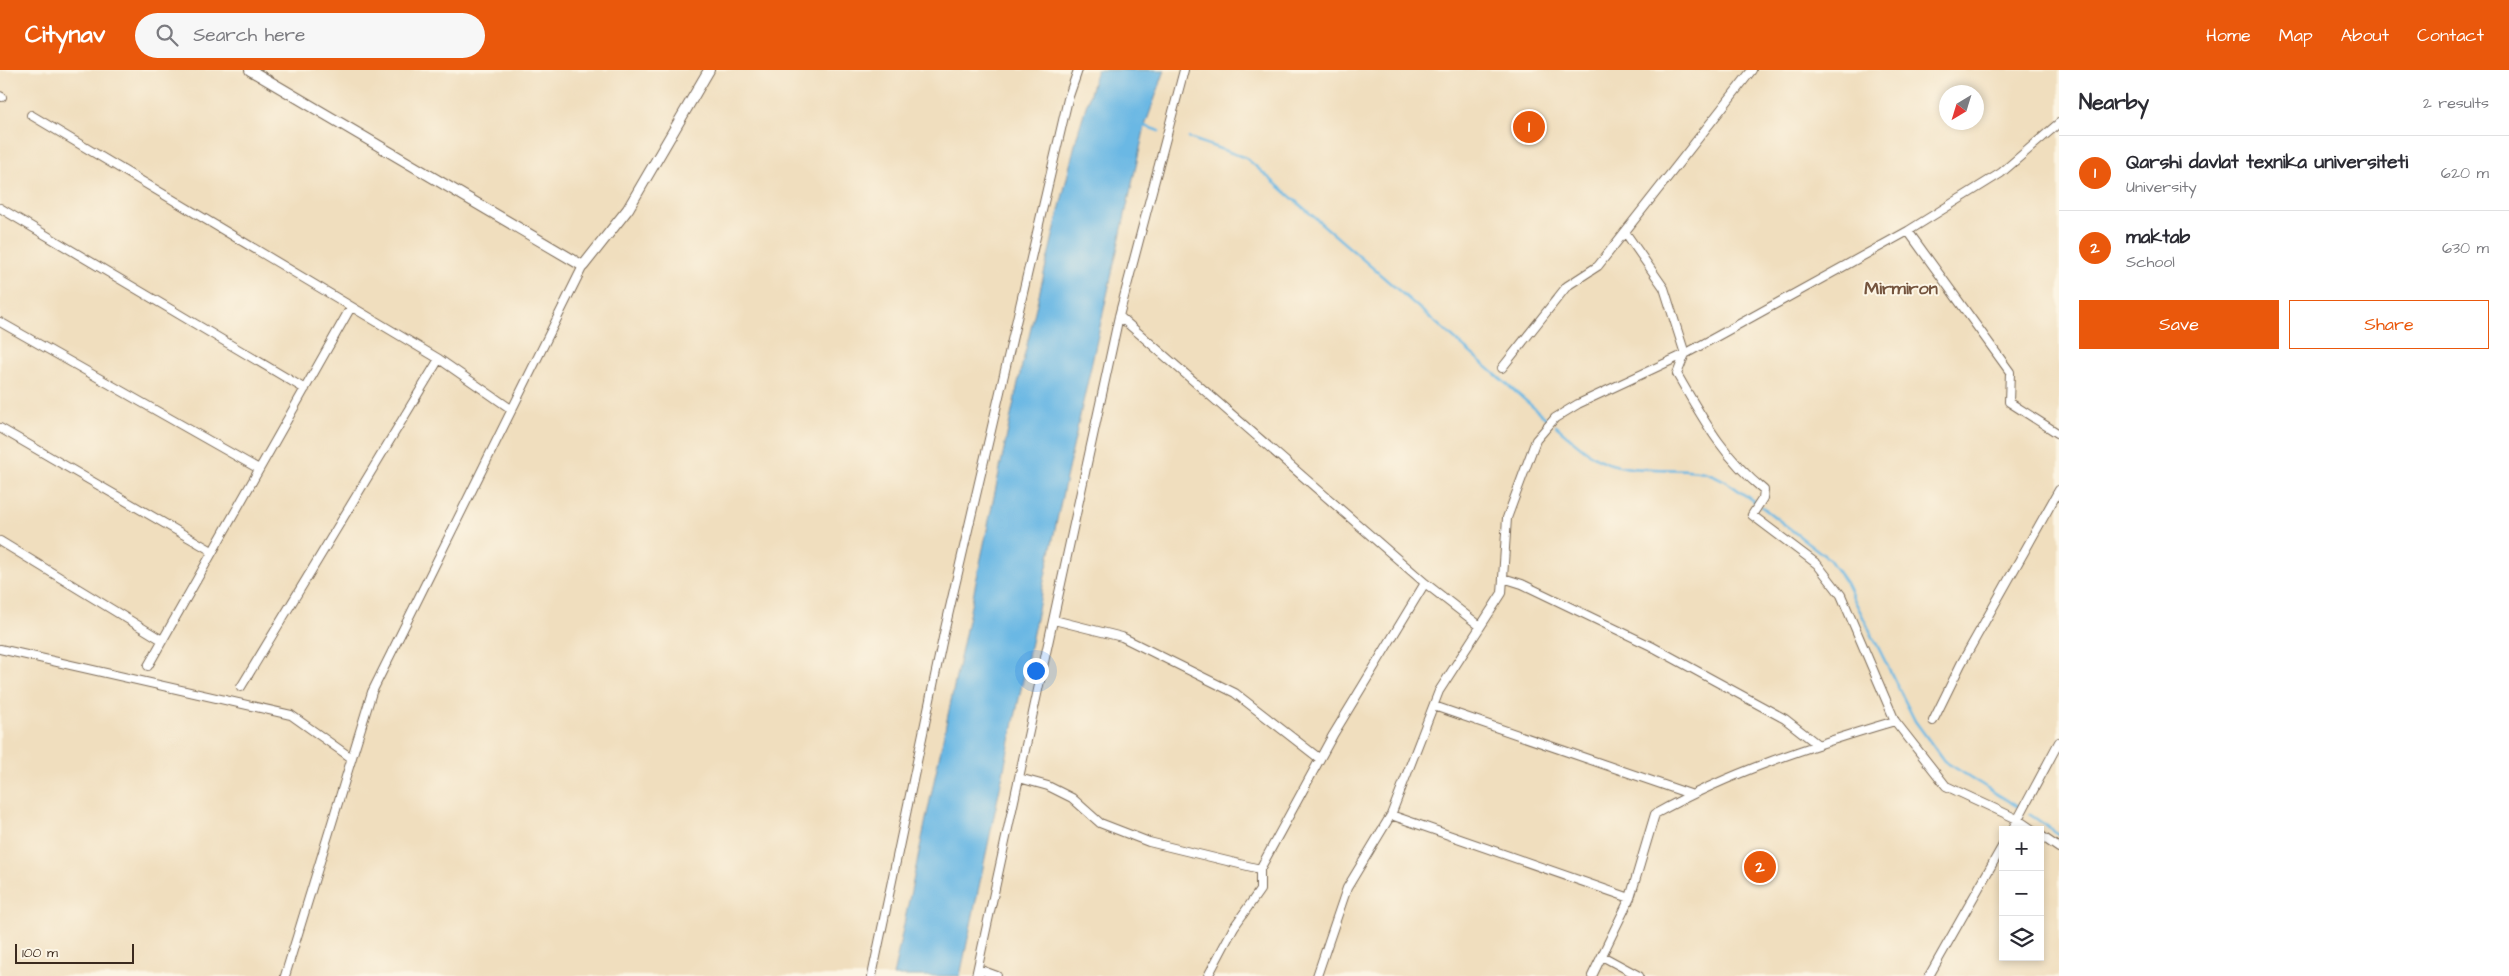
<!DOCTYPE html>
<html lang="en">
<head>
<meta charset="utf-8">
<style>
  :root { --surface:#fff; --page:#f7f7f7; --text:#2b2b33; --muted:#7c7c81; --line:#e1e1e2; --accent:#ea580c }
  body { margin:0; font-family:"Architects Daughter",sans-serif; background:var(--page); color:var(--text) }
  .controls { position:absolute; right:15px; bottom:15px; display:grid; overflow:hidden; border-radius:0px; box-shadow:0 2px 8px #0003 }
  .controls button { width:45px; height:45px; display:grid; place-items:center; padding:0; border:0; border-bottom:1px solid var(--line); background:var(--surface); color:var(--text); font:25px sans-serif }
  .compass { position:absolute; left:1939px; top:15px; width:45px; height:45px; border-radius:50%; background:var(--surface); box-shadow:0 2px 8px #0003; rotate:218deg }
  .scale { position:absolute; left:15px; bottom:12px; width:119px; box-sizing:border-box; padding-left:5px; border:2px solid #3b2a1e; border-top:0; font-size:14px; line-height:18px; white-space:nowrap; color:#3b2a1e; -webkit-text-stroke:4px #fcf5e5; paint-order:stroke }
  .you { position:absolute; left:1035px; top:600px; width:18px; height:18px; margin:-12px; border:4px solid #fff; border-radius:50%; background:#1a73e8; box-shadow:0 0 0 8px #1a73e833 }
  .badge { display:grid; place-items:center; width:32px; height:32px; border-radius:50%; background:var(--accent); color:#fff; font-size:16px; font-weight:700 }
  .pin { position:absolute; translate:-50% -50%; border:2px solid #fff; box-shadow:0 1px 5px #0006 }
  .list { margin:0; padding:0; list-style:none }
  h2 { display:flex; justify-content:space-between; align-items:center; height:65px; margin:0; padding:0 20px; font-size:21px }
  h2 small { font-size:16px; font-weight:400; color:var(--muted) }
  .list li { display:grid; grid-template-columns:32px 1fr auto; gap:15px; align-items:center; box-sizing:border-box; height:75px; padding:0 20px; border-top:1px solid var(--line) }
  .list b { display:block; font-size:19px; white-space:nowrap }
  .list p { margin:0; font-size:16px; white-space:nowrap; color:var(--muted) }
  .list em { font-size:16px; font-style:normal; color:var(--muted) }
  .actions { display:flex; gap:10px; padding:15px 20px }
  .actions a { flex:1; padding:11px 0; border:1px solid var(--accent); border-radius:0px; text-align:center; font-size:18px; color:var(--accent) }
  .actions .main { background:var(--accent); color:#fff }
  .icon { flex:none; width:28px; height:28px; fill:none; stroke:currentColor; stroke-width:2; stroke-linecap:round; stroke-linejoin:round }
  .map { position:relative; flex:none; width:2059px; height:906px; overflow:hidden }
  header { display:flex; align-items:center; gap:30px; box-sizing:border-box; height:70px; padding:0 25px; background:var(--accent); color:#fff }
  header strong { font-size:24px }
  nav { display:flex; gap:28px; margin-inline-start:auto; font-size:18px }
  .search { width:350px; height:45px; background:var(--page); display:flex; align-items:center; gap:12px; box-sizing:border-box; padding:0 18px; border-radius:28px; color:var(--muted); font-size:19px }
  main { display:flex }
  aside { flex:1; background:var(--surface) }
  .map>svg:first-child { display:block }
</style>
</head>
<body>
<header>
<strong>Citynav</strong>
<div class="search"><svg class="icon" aria-label="search" viewBox="0 0 24 24"><circle cx="10" cy="10" r="6"/><path d="M15 15l6 6"/></svg>Search here</div>
<nav><a>Home</a><a>Map</a><a>About</a><a>Contact</a></nav>
</header>
<main>
<div class="map">
<svg width="2059" height="906" viewBox="0 0 2059 906">
  <rect width="100%" height="100%" fill="#fcf5e5"/>
  <filter id="ink" filterUnits="userSpaceOnUse"><feTurbulence type="fractalNoise" baseFrequency=".02" numOctaves="2"/><feDisplacementMap in="SourceGraphic" scale="10" xChannelSelector="R" yChannelSelector="G"/><feConvolveMatrix kernelMatrix="1 2 1 2 8 2 1 2 1" color-interpolation-filters="sRGB"/></filter>
  <filter id="wash" filterUnits="userSpaceOnUse"><feTurbulence type="fractalNoise" baseFrequency=".0096" numOctaves="4" result="noise"/><feDisplacementMap in="SourceGraphic" scale="20" xChannelSelector="R" yChannelSelector="G"/><feGaussianBlur stdDeviation="1.12" result="paint"/><feColorMatrix in="noise" values="0 0 0 0 0 0 0 0 0 0 0 0 0 0 0 0 0 1.4 0 .05"/><feComposite in="paint" operator="in"/></filter>
  <g filter="url(#wash)">
    <rect width="100%" height="100%" fill="#f0debe"/>
    <!-- water -->
    <path fill="#6ab8e4" stroke="#527181" d="M1097 0H1165L1145 56 1064 417 960 906H893L1019 308 1077 66Z"/>
    <g fill="none" stroke-linecap="round" stroke-linejoin="round">
      <!-- stream -->
      <path stroke="#6ab8e4" stroke-width="2.5" d="M1142 55 1159 61
        M1189 68 1246 88 1548 350
        M1556 356C1568 366 1581 379 1595 387 1625 405 1665 396 1698 401 1719 403 1738 421 1755 432
        M1762 437 1829 489 1846 513 1915 651 1944 691 2018 737
        M2029 744 2059 764"/>
    </g>
  </g>
  <g filter="url(#ink)">
    <g fill="none" stroke-linecap="round" stroke-linejoin="round">
      <!-- minor casing -->
      <g stroke="#7a6956" stroke-width="10">
        <path id="minor" d="M0 26 2 27
          M31 45 439 289 511 339
          M0 138 305 319
          M1908 161 2010 302 2009 332 2059 364
          M1625 162 1664 218 1685 284 1677 304C1703 349 1723 387 1764 420L1763 428 1752 445 1817 494 1841 525 1895 651 1946 716 2017 749 2033 760
          M1119 246 1425 513 1480 556
          M0 252 259 399
          M1502 298 1567 216 1598 196 1752 0
          M0 358 212 481
          M0 471 162 570
          M1503 508 1522 514 1651 576 1785 649 1817 674
          M1054 550 1122 567 1235 623 1320 689
          M0 579 291 645 350 687
          M148 596 351 237
          M241 617 439 289
          M1434 636 1690 724
          M1933 651 1961 594 2059 420
          M1019 708 1048 716 1072 728 1100 753 1149 772 1260 799
          M1391 745 1630 828
          M2012 760 2059 672
          M2040 765 2059 778
          M1602 886 1639 906
          M978 899 997 906
          M285 906 372 622 583 196
          M872 906 944 563 1068 29 1078 0
          M976 906 1119 246 1184 0
          M1208 906 1234 857 1260 820V799L1333 665 1425 513
          M1317 906 1347 818 1391 745 1439 621 1502 523 1507 448 1536 370 1555 348 1578 334 1685 284 1908 161 2001 103 2059 53
          M1592 906 1630 828 1655 744C1730 702 1813 675 1895 651
          M1929 906 2003 775"/>
      </g>
      <!-- major casing -->
      <g stroke="#7a6956" stroke-width="12">
        <path id="major" d="M250 0 583 196 628 139 709 0"/>
      </g>
      <!-- minor -->
      <use href="#minor" stroke="#fff" stroke-width="8"/>
      <!-- major -->
      <use href="#major" stroke="#fff" stroke-width="10"/>
    </g>
  </g>
  <g text-anchor="middle" dominant-baseline="central" stroke-width="4" stroke-linejoin="round" paint-order="stroke">
    <!-- quarter labels -->
    <g font-size="18" font-weight="bold" fill="#74543e" stroke="#fcf5e5">
      <text x="1901" y="218">Mirmiron</text>
    </g>
  </g>
</svg>
<div class="controls">
<button>+</button>
<button>−</button>
<button><svg class="icon" aria-label="layers" viewBox="0 0 24 24"><path d="M12 4l9 5-9 5-9-5zM3 14l9 5 9-5"/></svg></button>
</div>
<svg class="compass" viewBox="-18 -18 36 36"><path d="M0-13l5 13h-10z" fill="#e53935"/><path d="M0 13l5-13h-10z" fill="#7c7c81"/></svg>
<div class="scale">100 m</div>
<div class="you"></div>
<div class="pin badge" style="left:1529px;top:57px">1</div>
<div class="pin badge" style="left:1760px;top:797px">2</div>
</div>
<aside>
<h2>Nearby<small>2 results</small></h2>
<ul class="list">
<li><span class="badge">1</span><div><b>Qarshi davlat texnika universiteti</b><p>University</p></div><em>620 m</em></li>
<li><span class="badge">2</span><div><b>maktab</b><p>School</p></div><em>630 m</em></li>
</ul>
<div class="actions"><a class="main">Save</a><a>Share</a></div>
</aside>
</main>
</body>
</html>
